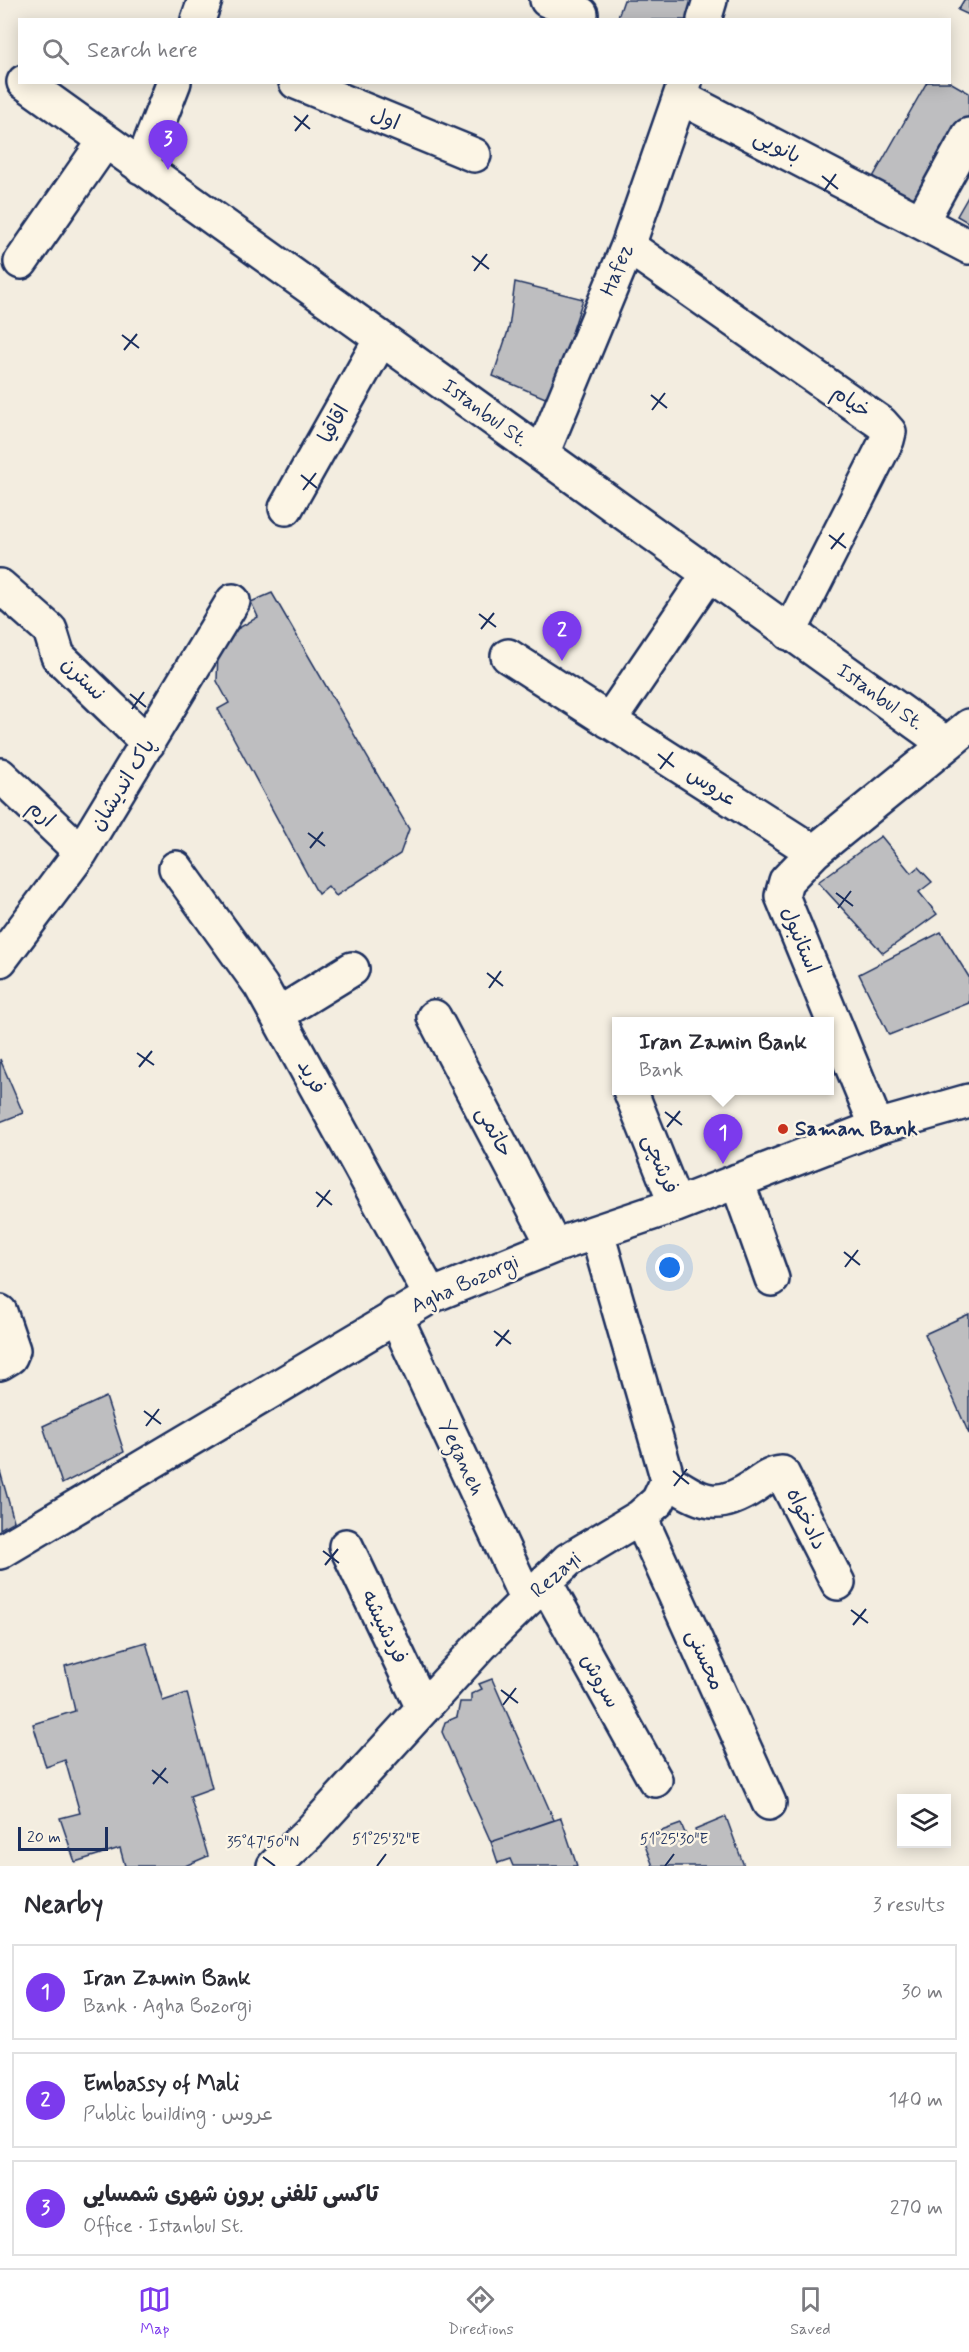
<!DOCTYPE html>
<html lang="en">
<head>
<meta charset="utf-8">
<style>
  :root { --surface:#fff; --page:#f7f7f7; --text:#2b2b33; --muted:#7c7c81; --line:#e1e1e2; --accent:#7c3aed }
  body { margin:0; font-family:Mynerve,"Playpen Sans Arabic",sans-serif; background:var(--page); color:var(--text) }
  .controls { position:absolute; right:18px; bottom:18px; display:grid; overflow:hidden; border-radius:0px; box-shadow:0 3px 15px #0003 }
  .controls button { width:54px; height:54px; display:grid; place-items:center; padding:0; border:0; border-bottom:2px solid var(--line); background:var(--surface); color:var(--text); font:30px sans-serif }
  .scale { position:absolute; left:18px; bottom:15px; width:90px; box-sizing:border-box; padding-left:6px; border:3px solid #1b2f5e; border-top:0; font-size:16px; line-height:21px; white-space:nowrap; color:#1b2f5e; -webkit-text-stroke:4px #fcf5e5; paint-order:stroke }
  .you { position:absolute; left:670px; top:1268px; width:21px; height:21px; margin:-15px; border:4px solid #fff; border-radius:50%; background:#1a73e8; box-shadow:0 0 0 9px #1a73e833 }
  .badge { display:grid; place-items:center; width:39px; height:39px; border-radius:50%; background:var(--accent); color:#fff; font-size:20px; font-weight:700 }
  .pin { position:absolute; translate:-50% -50px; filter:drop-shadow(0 2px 3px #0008) }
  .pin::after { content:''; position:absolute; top:32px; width:21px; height:18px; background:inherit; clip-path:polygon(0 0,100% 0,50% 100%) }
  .popup { position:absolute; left:612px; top:1017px; width:222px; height:78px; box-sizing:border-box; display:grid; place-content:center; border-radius:0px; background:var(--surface); filter:drop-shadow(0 2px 4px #0005); font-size:20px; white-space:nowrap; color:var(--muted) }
  .popup b { font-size:22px; color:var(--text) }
  .popup::after { content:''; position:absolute; left:50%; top:100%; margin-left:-12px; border:12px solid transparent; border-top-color:var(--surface) }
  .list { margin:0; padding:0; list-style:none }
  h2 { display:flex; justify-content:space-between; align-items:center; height:78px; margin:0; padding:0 24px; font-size:26px }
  h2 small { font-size:20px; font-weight:400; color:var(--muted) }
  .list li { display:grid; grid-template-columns:39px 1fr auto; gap:18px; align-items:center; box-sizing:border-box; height:96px; margin:0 12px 12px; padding:0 12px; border:2px solid var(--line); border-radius:0px }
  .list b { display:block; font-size:22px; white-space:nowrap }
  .list p { margin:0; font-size:20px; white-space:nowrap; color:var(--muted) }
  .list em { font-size:20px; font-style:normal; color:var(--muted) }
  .icon { flex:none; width:33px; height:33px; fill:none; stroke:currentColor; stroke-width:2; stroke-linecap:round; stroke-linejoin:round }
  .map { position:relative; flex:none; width:969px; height:1866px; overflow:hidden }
  .search { position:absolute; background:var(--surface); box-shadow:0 3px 15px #0003; left:18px; right:18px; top:18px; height:66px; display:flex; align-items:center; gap:15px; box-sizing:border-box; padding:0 21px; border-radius:0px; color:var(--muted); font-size:22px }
  .sheet { height:402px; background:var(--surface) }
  nav { display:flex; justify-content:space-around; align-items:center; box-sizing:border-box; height:84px; border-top:2px solid var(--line); background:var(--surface); font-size:16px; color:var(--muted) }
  nav a { display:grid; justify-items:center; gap:3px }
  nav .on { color:var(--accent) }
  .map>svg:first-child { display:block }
</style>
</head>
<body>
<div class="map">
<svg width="969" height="1866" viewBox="0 0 969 1866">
  <rect width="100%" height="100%" fill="#f3ede0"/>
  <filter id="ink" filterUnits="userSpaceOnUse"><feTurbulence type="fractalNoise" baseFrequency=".0167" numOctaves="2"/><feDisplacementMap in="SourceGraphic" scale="12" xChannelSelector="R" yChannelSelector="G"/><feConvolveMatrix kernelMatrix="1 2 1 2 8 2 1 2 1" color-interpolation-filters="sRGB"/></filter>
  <g filter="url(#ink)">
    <!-- building -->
    <path fill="#bebec0" stroke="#1b2f5e" stroke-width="1.5" d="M624 0H694L690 20H617Z
      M964 0H969V15L958 10Z
      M927 82H950L969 93V120L920 203 872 179Z
      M969 195V223L957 216Z
      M515 282 583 299 550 400 493 376 509 328Z
      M272 593 409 829 400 854 336 896 328 886 318 894 218 709 229 703 217 681 218 652 232 632 258 617 251 602Z
      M881 836 911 873 918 867 932 882 919 892 937 914 883 953 818 882Z
      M941 932 969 977V1003L889 1035 859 974Z
      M0 1059 23 1113 0 1122Z
      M969 1314V1434L925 1334Z
      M106 1397 124 1452 62 1484 43 1426Z
      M0 1471 14 1521 0 1529Z
      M146 1642 163 1701 187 1693 212 1788 190 1796 208 1856 185 1866H125L120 1848 75 1862 60 1818 80 1813 65 1760 46 1767 33 1724 75 1711 65 1666Z
      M492 1679 554 1820 491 1842 442 1732 445 1722 457 1717 460 1702H471V1694L482 1689 479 1684Z
      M726 1817 744 1866H653L642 1838 681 1824 688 1840 697 1837 695 1830Z
      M561 1818 577 1866H513L510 1859 498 1863 491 1842Z"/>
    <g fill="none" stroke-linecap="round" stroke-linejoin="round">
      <!-- minor casing -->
      <g stroke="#1b2f5e" stroke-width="38">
        <path id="minor" d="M547 0 581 14
          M198 20 205 0
          M704 20 710 0
          M24 82 946 744
          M296 82 474 155
          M680 97 969 247
          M141 167 174 82
          M921 222 969 135
          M628 246 881 423 889 432 887 440 789 633
          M21 262 105 141
          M542 454 628 246 685 82
          M286 508 381 339
          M0 586 50 630 58 656 148 743
          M508 656 814 852
          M609 721 709 574
          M0 775 81 852
          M176 868 261 986 431 1296
          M0 960 81 852 233 601
          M277 1015 352 969
          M434 1017 554 1246
          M630 1090 676 1205
          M877 1127 782 896 786 881 814 852 969 726
          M737 1181 772 1279
          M597 1233 668 1480
          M0 1312 13 1350 10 1357 0 1363
          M395 1315 527 1600
          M668 1480C701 1502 717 1511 753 1487 763 1480 770 1474 782 1473L838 1583
          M640 1517 769 1803
          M346 1546 423 1708
          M0 1552 431 1296 554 1246 676 1205 877 1127 969 1101
          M545 1582 655 1780
          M274 1866 308 1834 481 1645 545 1582 568 1560 640 1517 658 1501 668 1480"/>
      </g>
      <!-- minor -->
      <use href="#minor" stroke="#fcf5e5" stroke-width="33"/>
    </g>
  </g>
  <!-- ticks -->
  <path fill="none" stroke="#1b2f5e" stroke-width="2" d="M294 116 310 129M295 131 308 115M822 176 838 189M824 191 836 174M472 256 489 269M474 271 487 254M122 335 139 348M124 350 137 334M651 395 667 408M652 410 665 393M301 475 317 488M303 490 316 473M829 535 846 548M831 549 844 533M479 614 496 627M481 629 494 613M130 694 146 707M132 709 144 692M658 754 674 767M660 769 673 752M308 833 325 846M310 848 323 832M836 893 853 906M838 908 851 891M487 973 503 986M489 988 501 971M137 1053 154 1065M139 1067 152 1051M665 1112 682 1125M667 1127 680 1111M316 1192 332 1205M317 1207 330 1190M844 1252 860 1265M845 1267 858 1250M494 1331 511 1344M496 1346 509 1330M144 1411 161 1424M146 1426 159 1409M673 1471 689 1484M674 1486 687 1469M323 1551 339 1563M325 1565 338 1549M851 1610 868 1623M853 1625 866 1609M501 1690 518 1703M503 1705 516 1688M152 1770 168 1783M153 1784 166 1768M263 1857 275 1866M377 1866 386 1854M665 1866 674 1854"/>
  <!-- markers -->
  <circle fill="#c8321e" stroke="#fcf5e5" stroke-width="2" cx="783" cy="1129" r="6"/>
  <g text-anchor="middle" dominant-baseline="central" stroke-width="5" stroke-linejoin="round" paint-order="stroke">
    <!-- street labels -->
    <g font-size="21" fill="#1b2f5e" stroke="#fcf5e5">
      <text transform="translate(385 119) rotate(22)">اول</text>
      <text transform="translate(777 147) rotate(27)">بانویی</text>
      <text transform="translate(617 270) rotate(-68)">Hafez</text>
      <text transform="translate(851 402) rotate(35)">خیام</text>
      <text transform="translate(485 413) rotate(36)">Istanbul St.</text>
      <text transform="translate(334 424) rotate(-61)">اقاقیا</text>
      <text transform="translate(83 679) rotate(45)">نسترن</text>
      <text transform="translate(880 697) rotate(35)">Istanbul St.</text>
      <text transform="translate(123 785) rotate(-58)">پاک اندیشان</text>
      <text transform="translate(712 787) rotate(33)">عروس</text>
      <text transform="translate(41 814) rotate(43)">ارم</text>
      <text transform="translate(800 940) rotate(67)">استانبول</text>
      <text transform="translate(311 1077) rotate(61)">فرید</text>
      <text transform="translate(494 1132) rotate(62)">حاتمی</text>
      <text transform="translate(660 1164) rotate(68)">فرشچی</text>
      <text transform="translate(465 1284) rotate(-24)">Agha Bozorgi</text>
      <text transform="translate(461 1458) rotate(65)">Yeganeh</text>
      <text transform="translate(806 1519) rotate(64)">دادخواه</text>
      <text transform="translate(556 1575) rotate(-41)">Rezayi</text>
      <text transform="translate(384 1627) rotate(64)">فردشیشه</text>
      <text transform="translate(705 1660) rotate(66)">محسنی</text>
      <text transform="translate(600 1681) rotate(61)">سروش</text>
    </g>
    <!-- poi labels -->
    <g font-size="21" font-weight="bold" fill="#1b2f5e" stroke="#fcf5e5" text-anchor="start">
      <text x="795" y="1129">Saman Bank</text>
    </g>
  </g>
  <g font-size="15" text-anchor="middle" fill="#1b2f5e" stroke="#fcf5e5" stroke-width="5" stroke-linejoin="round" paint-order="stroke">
    <text x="386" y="1844">51°25'32"E</text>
    <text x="674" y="1844">51°25'30"E</text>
    <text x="263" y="1847">35°47'50"N</text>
  </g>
</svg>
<div class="controls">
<button><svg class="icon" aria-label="layers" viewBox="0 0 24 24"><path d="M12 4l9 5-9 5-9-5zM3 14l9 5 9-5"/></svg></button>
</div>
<div class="scale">20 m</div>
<div class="you"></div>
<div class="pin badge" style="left:723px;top:1164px">1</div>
<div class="popup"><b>Iran Zamin Bank</b>Bank</div>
<div class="pin badge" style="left:562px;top:661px">2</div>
<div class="pin badge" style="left:168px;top:170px">3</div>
<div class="search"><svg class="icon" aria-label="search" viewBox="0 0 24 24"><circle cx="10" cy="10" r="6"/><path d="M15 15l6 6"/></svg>Search here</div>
</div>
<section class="sheet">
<h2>Nearby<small>3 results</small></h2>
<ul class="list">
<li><span class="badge">1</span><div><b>Iran Zamin Bank</b><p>Bank · Agha Bozorgi</p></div><em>30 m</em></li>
<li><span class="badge">2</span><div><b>Embassy of Mali</b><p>Public building · عروس</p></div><em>140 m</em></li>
<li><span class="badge">3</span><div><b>تاکسی تلفنی برون شهری شمسایی</b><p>Office · Istanbul St.</p></div><em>270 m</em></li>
</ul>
</section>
<nav>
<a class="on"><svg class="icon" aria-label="map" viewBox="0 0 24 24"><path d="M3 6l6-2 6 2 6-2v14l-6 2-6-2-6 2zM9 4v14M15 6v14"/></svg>Map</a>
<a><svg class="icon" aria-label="directions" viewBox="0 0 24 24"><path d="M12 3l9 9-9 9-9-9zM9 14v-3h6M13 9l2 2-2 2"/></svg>Directions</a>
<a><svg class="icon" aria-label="saved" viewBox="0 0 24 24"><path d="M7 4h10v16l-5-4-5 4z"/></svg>Saved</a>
</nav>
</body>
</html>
